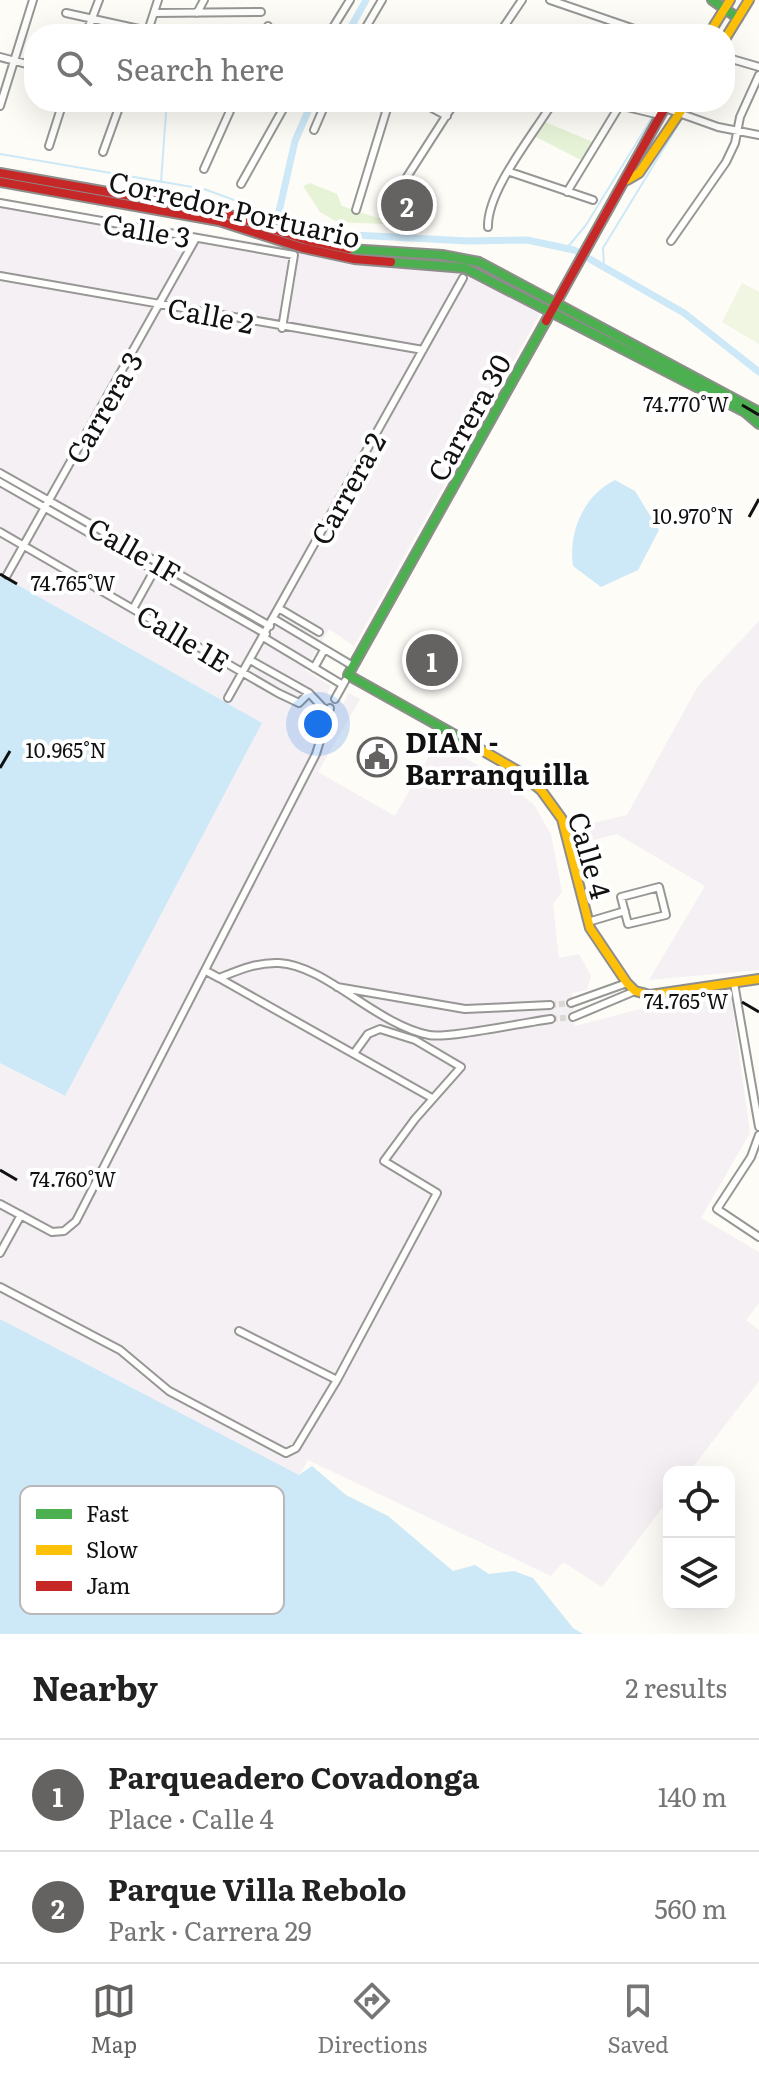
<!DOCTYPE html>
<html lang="en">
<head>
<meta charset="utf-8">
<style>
  :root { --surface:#fff; --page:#f6f6f6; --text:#222; --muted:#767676; --line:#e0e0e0; --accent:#646362 }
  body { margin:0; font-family:Literata,serif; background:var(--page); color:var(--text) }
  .controls { position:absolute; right:24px; bottom:24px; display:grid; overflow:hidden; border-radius:16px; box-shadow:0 8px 32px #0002 }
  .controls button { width:72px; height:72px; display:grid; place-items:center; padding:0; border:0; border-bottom:2px solid var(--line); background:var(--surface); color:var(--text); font:40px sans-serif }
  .you { position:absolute; left:318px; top:724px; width:28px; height:28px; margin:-20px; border:6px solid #fff; border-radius:50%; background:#1a73e8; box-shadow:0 0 0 12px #1a73e833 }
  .badge { display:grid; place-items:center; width:52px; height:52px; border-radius:50%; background:var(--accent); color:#fff; font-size:26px; font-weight:700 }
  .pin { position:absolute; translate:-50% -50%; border:4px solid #fff; box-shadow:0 2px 8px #0006 }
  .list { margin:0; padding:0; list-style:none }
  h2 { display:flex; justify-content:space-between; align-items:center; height:104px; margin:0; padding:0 32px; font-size:34px }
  h2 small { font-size:26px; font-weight:400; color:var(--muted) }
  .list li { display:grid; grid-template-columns:52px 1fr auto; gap:24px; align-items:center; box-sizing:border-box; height:112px; padding:0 32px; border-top:2px solid var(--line) }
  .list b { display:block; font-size:30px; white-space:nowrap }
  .list p { margin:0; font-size:26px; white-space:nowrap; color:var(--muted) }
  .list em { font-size:26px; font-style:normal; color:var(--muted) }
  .icon { flex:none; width:44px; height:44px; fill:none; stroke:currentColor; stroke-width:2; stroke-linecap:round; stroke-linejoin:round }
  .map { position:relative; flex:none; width:759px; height:1634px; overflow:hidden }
  .search { position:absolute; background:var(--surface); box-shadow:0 8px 32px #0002; left:24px; right:24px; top:24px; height:88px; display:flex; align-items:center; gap:20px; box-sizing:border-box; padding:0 28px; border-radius:32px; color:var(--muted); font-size:30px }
  .sheet { height:328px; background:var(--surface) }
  nav { display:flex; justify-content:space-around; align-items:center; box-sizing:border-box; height:112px; border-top:2px solid var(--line); background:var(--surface); font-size:22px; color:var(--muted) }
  nav a { display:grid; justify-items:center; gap:4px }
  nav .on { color:var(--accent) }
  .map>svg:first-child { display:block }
</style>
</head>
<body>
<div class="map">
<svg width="759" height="1634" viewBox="0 0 759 1634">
  <rect width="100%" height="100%" fill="#fdfcf7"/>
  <!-- industrial -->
  <path fill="#f5f0f3" d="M0 199 284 247 368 265 444 267 474 274 541 312 354 646 329 629 305 670 331 686 327 695 343 704 349 693 360 699 318 772 395 816 437 742 504 780 534 805 551 834 562 892 553 904 559 958 579 954 591 976 587 990 572 993 575 1026 636 1010 731 996 750 1133 701 1218 759 1252V1303L746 1320 759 1330V1381L689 1472H669V1499L602 1587 563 1562 551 1576 308 1460 299 1476 0 1319V1063L64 1096 262 723 0 575Z
    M759 621V970L649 980 705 886 617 834 585 842 580 826 627 815 698 686Z"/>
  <!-- green -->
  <path fill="#e7f3d7" d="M545 122 593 142 583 161 536 137Z
    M310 183 337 194 342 206 378 218 390 217 401 194 425 207 429 226 337 222 320 212 303 186Z"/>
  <!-- pitch -->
  <path fill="#f0f6e1" d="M742 283 759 292V344L722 322Z"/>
  <!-- water -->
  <path fill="#cde8f7" d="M615 480 635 491 659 530 638 570 601 587 573 566C568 532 584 495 615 480Z
    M0 575 262 723 65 1096 0 1063Z
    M0 1319 299 1475 312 1466 346 1495 388 1516 453 1571 475 1565 489 1574 514 1571 533 1578 573 1628 583 1634H0Z"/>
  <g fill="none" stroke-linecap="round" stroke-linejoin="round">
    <!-- stream -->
    <path stroke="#cde8f7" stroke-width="2" d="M725 47 736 28
      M0 154 204 189 278 216
      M161 182 166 113
      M567 248 586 225 653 116
      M604 267 603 248 692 102"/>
    <!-- canal -->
    <path stroke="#cde8f7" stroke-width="7" d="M347 34 366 0
      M312 102 295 141 278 216 336 234 468 241 527 240 574 250 684 313 759 372"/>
    <!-- street-tunnel -->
    <path stroke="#dad9d4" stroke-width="6" stroke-dasharray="6 3" stroke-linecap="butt" d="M550 1005 571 1003
      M551 1019 573 1017"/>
    <!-- street casing -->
    <g stroke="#979795" stroke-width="10">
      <path id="street" d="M550 0 649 34
        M66 13 148 31
        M154 13 261 12
        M197 13 204 0
        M365 28 379 34
        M86 34 99 0
        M147 34 158 0
        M264 34 268 26
        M329 34 350 0
        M362 34 382 0
        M499 34 522 0
        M0 57 34 66
        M725 57 759 67
        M421 102 447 116
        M606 102 660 115
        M0 106 33 0
        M665 108 718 127 759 135
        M314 130 326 102
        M49 146 63 102
        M103 152 121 102
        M204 169 234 102
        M510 172 593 200
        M405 180 455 102
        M241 184 287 102
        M567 192 620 105
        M0 203 294 255 282 328
        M356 210 389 102
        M488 227C487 190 534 134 553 102
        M671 241 726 162 735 143 740 117 759 75
        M0 276 423 350
        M0 473 270 626
        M0 482 266 634
        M0 532 278 693 299 703 309 693
        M7 575 196 238
        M134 607 154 571
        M280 609 319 632
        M274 619 353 666
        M263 637 343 685
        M250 660 309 693 328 713
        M314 668 324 650
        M228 698 463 278
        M335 699 345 681
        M659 887 666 915 628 924 621 897Z
        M588 922 625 911
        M206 971 219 978C239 970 257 962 279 963 325 965 377 1025 429 1035 447 1039 526 1022 551 1019
        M219 978 432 1098
        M734 983 759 1127
        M337 987 465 1009 550 1005
        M571 1003 627 983
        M573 1017 635 991
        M759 1135 751 1157 717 1209 759 1237
        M0 1204 52 1232 64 1231 76 1221 316 754 330 708
        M0 1253 21 1215
        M0 1287 120 1350 169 1391 286 1453 296 1448 337 1380
        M239 1331 337 1380 437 1193 384 1161 415 1119 461 1067 415 1040 380 1029 368 1034 355 1052"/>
    </g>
    <!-- fast casing -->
    <g stroke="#8e8d8b" stroke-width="12">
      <path id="fast" d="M712 0 738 18
        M349 249 442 255 479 262 759 412
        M391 262 465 268 745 412 759 424
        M473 745 348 675 546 321"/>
    </g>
    <!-- slow casing -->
    <g stroke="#8e8d8b" stroke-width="12">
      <path id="slow" d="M709 34 730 0
        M725 39 749 0
        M627 180 639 173 687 102
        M473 745 518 771 541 790 562 819 590 928 627 983 635 991 650 995 759 979"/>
    </g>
    <!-- jam casing -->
    <g stroke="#8e8d8b" stroke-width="12">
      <path id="jam" d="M0 173 221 212 306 240 349 249
        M0 182 219 221 303 248 354 259 391 262
        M546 321 668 102"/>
    </g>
    <!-- street -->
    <use href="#street" stroke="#fffffe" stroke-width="6"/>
    <!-- fast -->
    <use href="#fast" stroke="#4caf50" stroke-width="8"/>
    <!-- slow -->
    <use href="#slow" stroke="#ffc107" stroke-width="8"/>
    <!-- jam -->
    <use href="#jam" stroke="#c62828" stroke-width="8"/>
  </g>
  <!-- ticks -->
  <path fill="none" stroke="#111" stroke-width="3" d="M742 405 759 415M749 517 759 499M0 574 17 584M0 768 10 751M742 1002 759 1012M0 1170 17 1180"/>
  <!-- icons -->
  <defs>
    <g id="civic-ring" transform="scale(2)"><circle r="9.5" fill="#fff" stroke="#646362" stroke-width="1.5"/><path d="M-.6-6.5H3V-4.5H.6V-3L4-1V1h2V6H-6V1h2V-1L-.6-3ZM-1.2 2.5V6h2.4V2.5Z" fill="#646362"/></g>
  </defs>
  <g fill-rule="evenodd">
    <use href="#civic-ring" x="377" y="757"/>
  </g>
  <g text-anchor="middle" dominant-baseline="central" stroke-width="8" stroke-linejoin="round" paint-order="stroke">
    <!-- street labels -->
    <g font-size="28" fill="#111" stroke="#fff">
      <text transform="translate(235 208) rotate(13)">Corredor Portuario</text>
      <text transform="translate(147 229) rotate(10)">Calle 3</text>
      <text transform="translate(211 314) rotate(11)">Calle 2</text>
      <text transform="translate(103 407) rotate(-60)">Carrera 3</text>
      <text transform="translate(468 417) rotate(-61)">Carrera 30</text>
      <text transform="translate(347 488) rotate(-61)">Carrera 2</text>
      <text transform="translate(135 549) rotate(30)">Calle 1F</text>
      <text transform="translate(184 637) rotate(31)">Calle 1E</text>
      <text transform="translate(591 855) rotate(74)">Calle 4</text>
    </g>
    <!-- poi labels -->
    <g font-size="28" font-weight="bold" fill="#111" stroke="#fff" text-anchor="start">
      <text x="405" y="741">DIAN -<tspan x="405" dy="32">Barranquilla</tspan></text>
    </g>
  </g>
  <!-- legend -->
  <rect x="20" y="1486" width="264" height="128" rx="12" fill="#fff" stroke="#b8b8b8" stroke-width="2"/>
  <rect x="36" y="1509" width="36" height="10" fill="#4caf50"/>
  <rect x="36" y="1545" width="36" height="10" fill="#ffc107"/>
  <rect x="36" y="1581" width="36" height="10" fill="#c62828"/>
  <g font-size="22" fill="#111">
    <text x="86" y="1522">Fast</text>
    <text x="86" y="1558">Slow</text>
    <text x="86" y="1594">Jam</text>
  </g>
  <g font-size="20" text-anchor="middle" fill="#111" stroke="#fff" stroke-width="8" stroke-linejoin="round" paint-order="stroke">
    <text x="686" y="412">74.770°W</text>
    <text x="693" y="524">10.970°N</text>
    <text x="73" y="591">74.765°W</text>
    <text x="66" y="758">10.965°N</text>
    <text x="686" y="1009">74.765°W</text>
    <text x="73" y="1187">74.760°W</text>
  </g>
</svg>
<div class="controls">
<button><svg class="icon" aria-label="locate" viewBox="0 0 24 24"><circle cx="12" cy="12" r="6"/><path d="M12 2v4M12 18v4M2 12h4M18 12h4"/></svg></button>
<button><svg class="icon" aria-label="layers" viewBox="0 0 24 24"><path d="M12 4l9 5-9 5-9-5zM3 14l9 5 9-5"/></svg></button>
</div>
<div class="you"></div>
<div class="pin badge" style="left:432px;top:660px">1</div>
<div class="pin badge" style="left:407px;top:205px">2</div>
<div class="search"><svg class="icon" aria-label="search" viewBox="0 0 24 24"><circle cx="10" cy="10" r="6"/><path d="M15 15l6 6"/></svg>Search here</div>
</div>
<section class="sheet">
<h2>Nearby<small>2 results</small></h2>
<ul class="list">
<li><span class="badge">1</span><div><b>Parqueadero Covadonga</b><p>Place · Calle 4</p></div><em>140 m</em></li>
<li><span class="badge">2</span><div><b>Parque Villa Rebolo</b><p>Park · Carrera 29</p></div><em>560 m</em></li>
</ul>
</section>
<nav>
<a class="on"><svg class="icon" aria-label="map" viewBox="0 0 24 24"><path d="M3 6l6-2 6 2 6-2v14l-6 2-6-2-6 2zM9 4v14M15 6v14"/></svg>Map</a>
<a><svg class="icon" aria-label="directions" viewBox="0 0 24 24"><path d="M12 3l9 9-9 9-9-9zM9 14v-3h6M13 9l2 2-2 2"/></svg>Directions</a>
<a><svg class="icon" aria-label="saved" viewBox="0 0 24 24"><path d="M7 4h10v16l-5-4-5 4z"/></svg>Saved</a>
</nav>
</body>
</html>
